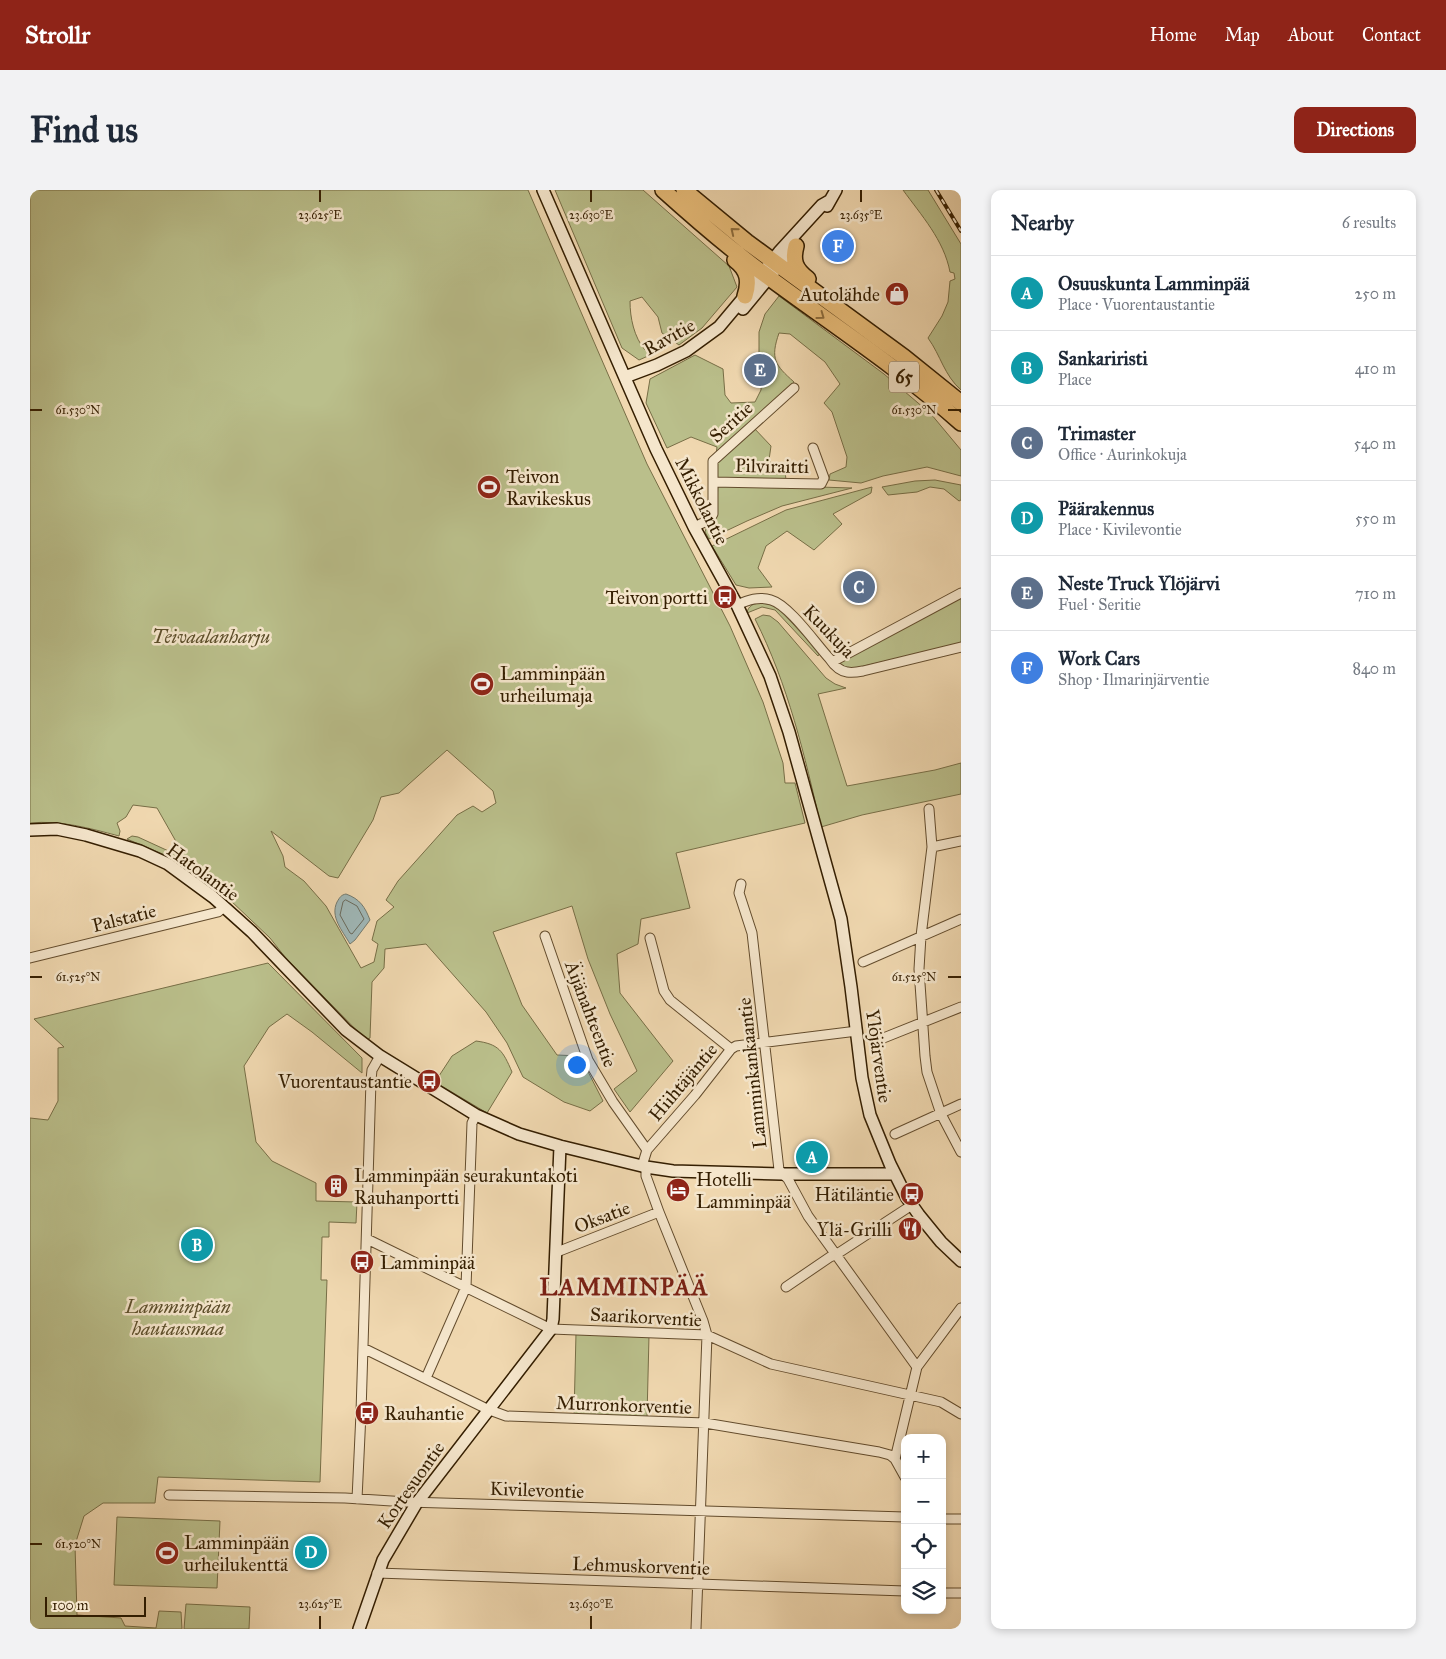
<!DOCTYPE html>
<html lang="en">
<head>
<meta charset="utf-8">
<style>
  :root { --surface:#fff; --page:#f2f2f3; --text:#1f2937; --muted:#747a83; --line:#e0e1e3; --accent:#8f2418 }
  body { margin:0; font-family:"IM FELL Great Primer",serif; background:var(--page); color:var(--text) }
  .controls { position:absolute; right:15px; bottom:15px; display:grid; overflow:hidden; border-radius:10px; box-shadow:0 2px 8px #0003 }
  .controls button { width:45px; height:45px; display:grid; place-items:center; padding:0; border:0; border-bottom:1px solid var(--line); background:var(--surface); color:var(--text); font:25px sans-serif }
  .scale { position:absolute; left:15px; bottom:12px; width:101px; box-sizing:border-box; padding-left:5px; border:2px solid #341e01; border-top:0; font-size:14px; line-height:18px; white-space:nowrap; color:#341e01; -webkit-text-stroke:4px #f5e6cc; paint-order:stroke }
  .you { position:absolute; left:546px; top:874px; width:18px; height:18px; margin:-12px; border:4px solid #fff; border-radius:50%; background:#1a73e8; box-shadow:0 0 0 8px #1a73e833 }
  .badge { display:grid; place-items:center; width:32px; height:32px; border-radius:50%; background:var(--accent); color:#fff; font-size:16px; font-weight:700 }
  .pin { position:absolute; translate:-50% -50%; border:2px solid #fff; box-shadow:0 1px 5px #0006 }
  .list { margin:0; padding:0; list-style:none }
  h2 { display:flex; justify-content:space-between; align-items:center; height:65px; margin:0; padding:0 20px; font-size:21px }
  h2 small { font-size:16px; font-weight:400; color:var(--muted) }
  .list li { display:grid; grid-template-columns:32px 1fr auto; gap:15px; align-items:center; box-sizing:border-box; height:75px; padding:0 20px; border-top:1px solid var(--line) }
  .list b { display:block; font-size:19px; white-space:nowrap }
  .list p { margin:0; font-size:16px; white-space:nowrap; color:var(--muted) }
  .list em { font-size:16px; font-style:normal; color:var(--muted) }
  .icon { flex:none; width:28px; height:28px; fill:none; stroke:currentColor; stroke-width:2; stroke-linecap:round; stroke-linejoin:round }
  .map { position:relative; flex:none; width:931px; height:1439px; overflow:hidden; border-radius:10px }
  header { display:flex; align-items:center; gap:30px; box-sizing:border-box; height:70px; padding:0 25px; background:var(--accent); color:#fff }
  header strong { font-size:24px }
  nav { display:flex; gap:28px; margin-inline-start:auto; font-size:18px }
  .intro { display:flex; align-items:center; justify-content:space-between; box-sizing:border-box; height:120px; padding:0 30px }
  h1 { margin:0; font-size:35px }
  .button { padding:12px 22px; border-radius:10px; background:var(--accent); color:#fff; font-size:18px; font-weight:700 }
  main { display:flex; gap:30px; padding:0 30px }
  aside { flex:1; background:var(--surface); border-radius:10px; box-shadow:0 2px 8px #0003 }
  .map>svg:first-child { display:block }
</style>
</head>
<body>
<header>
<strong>Strollr</strong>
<nav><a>Home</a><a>Map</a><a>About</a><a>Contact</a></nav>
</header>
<div class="intro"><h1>Find us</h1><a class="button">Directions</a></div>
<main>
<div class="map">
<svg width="931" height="1439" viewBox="0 0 931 1439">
  <rect width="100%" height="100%" fill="#f0d8b0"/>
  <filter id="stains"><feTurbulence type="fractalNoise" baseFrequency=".004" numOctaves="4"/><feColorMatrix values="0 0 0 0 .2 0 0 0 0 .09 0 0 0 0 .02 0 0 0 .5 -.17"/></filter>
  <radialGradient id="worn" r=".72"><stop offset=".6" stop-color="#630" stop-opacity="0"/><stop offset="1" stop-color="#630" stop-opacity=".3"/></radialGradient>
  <!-- green -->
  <path fill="#babf8b" stroke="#776e46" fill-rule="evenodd" d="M0 0H498L617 274 700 436 733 512 753 573 755 593H765L775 633 646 663 660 718 611 729 608 754 587 764 590 803 643 871 600 922 584 899 607 881 580 824 558 769 542 716 463 742 492 815 527 865 550 866 573 911 560 921 534 912 493 887 477 853 456 822 396 754 355 759 354 778 342 792 340 848 336 850 255 767 240 748 200 710 156 676 148 655 127 618 103 615 96 627 87 633 90 641 89 646C59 638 30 630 0 633ZM417 560 463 601 466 613 452 622 443 616 427 625 368 691 356 710 364 717 347 731 342 750 348 754 344 772 331 778 296 716 274 691 255 677 253 666 241 641 299 686 308 688 343 630 351 607 369 603Z
    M525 0H613L699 76 707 97 672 138 649 155 632 143 628 127 612 107 600 111C600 128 604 147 615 160L629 151 636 154V158L609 170 592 158Z
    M873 0H898L931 54V200C914 185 911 166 898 148L912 126 918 112 920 91 925 89 924 83 920 82C914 50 891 25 873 0Z
    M749 106 854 184 901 224 931 260V286L897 277 853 286 831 293 799 290 800 284 816 277 817 267 802 222 794 213 810 194 795 172 760 144 749 143C740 169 745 175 764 192L759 200 686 265 687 257 661 247 637 258 616 213 620 189 665 165 693 179 695 205 701 213 725 212 731 200 732 173 729 163V142L735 124Z
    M723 237 741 256 739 270 744 277 755 279 756 291 687 290 686 270Z
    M905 290 931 295V310L929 311 914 299 900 297 887 302 858 305 852 297 885 291Z
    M688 294 822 298 752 316 717 331 679 349 675 342 677 336 686 327Z
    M842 297 841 303 803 324 812 334 784 360 757 341 736 356 728 378 742 397 719 398 706 395 682 356 756 320Z
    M931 408V454L825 478C818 478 814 478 809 472Z
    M729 413 740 414 750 420 790 463 788 466 745 420 732 417 717 423C718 416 723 414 729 413Z
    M733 425 740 426 748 432 796 488 805 494 816 498 788 504 817 596 905 580 931 573V604L832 625 791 637C775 566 758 494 725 429Z
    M102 646 108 647 145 664 147 670 97 649Z
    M238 773 332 868V883L282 842 257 824 239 837 214 876 226 952 242 971 286 993V1011L327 1012 326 1033 299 1032V1047H292L291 1090H297L290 1292 128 1287 125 1313H73L54 1326 45 1355 47 1425 91 1428 95 1436 126 1438 129 1421 151 1422 152 1439H0V928L18 930 28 911V858L34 857 4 829Z
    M446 851C469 854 473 861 482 882L457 923 405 892 422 866Z
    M546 1143 619 1146 617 1227 544 1226Z
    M87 1327 190 1331 187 1398 84 1395Z
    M156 1414 220 1417 219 1439H154Z"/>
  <!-- water -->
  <path fill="#9fb7b7" stroke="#747a6e" d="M316 704C330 709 335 717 340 730L325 750 320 754C312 740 300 727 307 712 310 707 311 705 316 704Z"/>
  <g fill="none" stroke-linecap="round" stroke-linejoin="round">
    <!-- shore -->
    <path stroke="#6a6a5c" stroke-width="1" d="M316 710 327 716 334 729 322 744 320 743 310 725 313 712Z"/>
    <!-- street casing -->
    <g stroke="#634c2d" stroke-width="11">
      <path id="street" d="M683 292 791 294 794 288 783 258
        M664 337 679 330 683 324V271L764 198
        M707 415C718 410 729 406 741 410 759 415 786 454 799 468 803 474 809 481 817 482 822 483 828 482 833 481L931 457
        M802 472 931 403
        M899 619 902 657 891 746 889 779 895 866 897 882 911 924 931 962
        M902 657 931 651
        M711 694 709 703 722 743 749 980 758 989 778 1026 887 1177
        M515 746 558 870 583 912 617 960
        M620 748 634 801 640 810 701 859
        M0 768 188 722 194 717
        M833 772 931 729
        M846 851 931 817
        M865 944 931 914
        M612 976 617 960 665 905 701 859 706 856 827 841
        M616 977V986L629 1022 673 1131 677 1145 666 1439
        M337 1049 521 1139 677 1145 741 1174 911 1212 931 1224
        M527 1062 629 1022
        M756 1097 800 1067 807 1064 882 1015
        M333 1158 457 1219 476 1226 675 1233 849 1262 860 1265 865 1269
        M396 1188 436 1097 442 933 446 925
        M875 1287 865 1269 887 1177 931 1118
        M139 1305 315 1308 377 1312 875 1327
        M327 1309 331 1223 341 890 342 880 350 866
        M912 1329H931
        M347 1383 875 1401
        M912 1403H931"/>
    </g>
    <!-- secondary casing -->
    <g stroke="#341e01" stroke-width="14">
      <path id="secondary" d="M513 0 626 259 664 337 707 415 740 486 759 542 811 729 821 797 832 888 840 925 860 974 877 1008 889 1025 911 1052 931 1071
        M797 16 806 0
        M713 119 765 56
        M595 187 627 175 656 161 689 137 715 106 749 62 792 15 799 11
        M0 640 27 639 56 645 110 661 138 674 183 707 222 742 316 840 350 866 446 925 489 944 530 956 616 977 643 981 752 984H865
        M329 1439 353 1370 386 1314 521 1139 523 1129 530 956"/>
    </g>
    <!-- highway casing -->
    <g stroke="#341e01" stroke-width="18">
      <path id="highway" d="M633 0C663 27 693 53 726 78 794 129 867 176 931 233
        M654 0 717 52 874 167 931 213
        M766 56C762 71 765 79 778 89
        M705 70C718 80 720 91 715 106"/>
    </g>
    <!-- street -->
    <use href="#street" stroke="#f5e6cc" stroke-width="9"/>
    <!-- secondary -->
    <use href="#secondary" stroke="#f5e6cc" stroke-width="11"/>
    <!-- highway -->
    <use href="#highway" stroke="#e8bc78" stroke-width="15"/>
    <!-- rail casing -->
    <g stroke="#341e01" stroke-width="4">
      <path id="rail" d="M906 0 931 41"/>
    </g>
    <!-- rail -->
    <use href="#rail" stroke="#f5e6cc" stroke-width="2" stroke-dasharray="5.5" stroke-linecap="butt"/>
  </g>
  <!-- one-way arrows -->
  <defs><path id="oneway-chevron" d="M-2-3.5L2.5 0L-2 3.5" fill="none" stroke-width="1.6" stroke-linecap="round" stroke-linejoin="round" transform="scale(1.25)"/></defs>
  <g stroke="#8e6d3c">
    <use href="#oneway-chevron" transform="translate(704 41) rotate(-141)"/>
    <use href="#oneway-chevron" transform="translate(791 126) rotate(36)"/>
  </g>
  <!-- ticks -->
  <path fill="none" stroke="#341e01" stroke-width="2" d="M290 0V12M561 0V12M831 0V12M0 220H12M918 220H931M0 787H12M918 787H931M0 1354H12M290 1426V1439M561 1426V1439"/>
  <!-- icons -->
  <defs>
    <g id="shop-disc" transform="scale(1.25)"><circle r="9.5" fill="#8f2418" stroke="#f5e6cc"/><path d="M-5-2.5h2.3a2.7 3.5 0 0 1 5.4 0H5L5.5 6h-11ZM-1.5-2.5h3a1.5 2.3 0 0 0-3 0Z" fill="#fff"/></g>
    <g id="stadium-disc" transform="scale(1.25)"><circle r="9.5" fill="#8f2418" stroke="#f5e6cc"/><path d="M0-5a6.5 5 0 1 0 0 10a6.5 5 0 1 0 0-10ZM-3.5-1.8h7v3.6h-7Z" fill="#fff"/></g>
    <g id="bus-disc" transform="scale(1.25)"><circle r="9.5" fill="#8f2418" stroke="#f5e6cc"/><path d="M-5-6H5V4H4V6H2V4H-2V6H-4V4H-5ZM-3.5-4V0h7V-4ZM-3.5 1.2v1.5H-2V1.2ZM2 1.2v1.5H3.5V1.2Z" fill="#fff"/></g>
    <g id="building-disc" transform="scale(1.25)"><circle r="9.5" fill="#8f2418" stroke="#f5e6cc"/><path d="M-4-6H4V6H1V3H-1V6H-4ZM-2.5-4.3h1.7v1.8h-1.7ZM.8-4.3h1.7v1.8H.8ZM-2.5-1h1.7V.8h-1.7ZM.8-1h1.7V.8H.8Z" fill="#fff"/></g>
    <g id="hotel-disc" transform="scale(1.25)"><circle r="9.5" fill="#8f2418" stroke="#f5e6cc"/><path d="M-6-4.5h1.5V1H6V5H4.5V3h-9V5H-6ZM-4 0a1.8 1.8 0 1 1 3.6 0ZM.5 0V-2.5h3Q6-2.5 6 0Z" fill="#fff"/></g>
    <g id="restaurant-disc" transform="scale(1.25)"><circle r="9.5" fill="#8f2418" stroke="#f5e6cc"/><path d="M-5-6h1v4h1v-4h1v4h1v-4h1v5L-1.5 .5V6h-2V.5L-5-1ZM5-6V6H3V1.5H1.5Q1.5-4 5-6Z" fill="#fff"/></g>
  </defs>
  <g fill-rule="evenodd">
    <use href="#shop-disc" x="867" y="104"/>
    <use href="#stadium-disc" x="459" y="297"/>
    <use href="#bus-disc" x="695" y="407"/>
    <use href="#stadium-disc" x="452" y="494"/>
    <use href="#bus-disc" x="399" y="891"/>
    <use href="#building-disc" x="306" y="996"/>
    <use href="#hotel-disc" x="648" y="1000"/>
    <use href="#bus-disc" x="882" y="1004"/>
    <use href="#restaurant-disc" x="880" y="1039"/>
    <use href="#bus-disc" x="332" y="1072"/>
    <use href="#bus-disc" x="337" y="1223"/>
    <use href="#stadium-disc" x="137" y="1363"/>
  </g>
  <g text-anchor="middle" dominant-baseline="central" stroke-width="5" stroke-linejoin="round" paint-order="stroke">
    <!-- shield labels -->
    <rect fill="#f5e6cc" stroke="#6e5a3e" stroke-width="1" x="859" y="171.5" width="30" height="31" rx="4"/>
    <g font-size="18" font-weight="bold" fill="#341e01">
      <text x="874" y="187">65</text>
    </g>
    <!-- poi labels -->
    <g font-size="19" fill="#341e01" stroke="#f5e6cc" text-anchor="start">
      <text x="850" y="104" text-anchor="end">Autolähde</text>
      <text x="476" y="286">Teivon<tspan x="476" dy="22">Ravikeskus</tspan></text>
      <text x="678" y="407" text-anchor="end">Teivon portti</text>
      <text x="470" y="483">Lamminpään<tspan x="470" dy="22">urheilumaja</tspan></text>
      <text x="382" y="891" text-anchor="end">Vuorentaustantie</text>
      <text x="324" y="985">Lamminpään seurakuntakoti<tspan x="324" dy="22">Rauhanportti</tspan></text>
      <text x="666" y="989">Hotelli<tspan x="666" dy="22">Lamminpää</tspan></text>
      <text x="864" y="1004" text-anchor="end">Hätiläntie</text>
      <text x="862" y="1039" text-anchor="end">Ylä-Grilli</text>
      <text x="350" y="1072">Lamminpää</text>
      <text x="354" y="1223">Rauhantie</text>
      <text x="154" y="1352">Lamminpään<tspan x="154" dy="22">urheilukenttä</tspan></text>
    </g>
    <!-- street labels -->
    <g font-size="19" fill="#341e01" stroke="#f5e6cc">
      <text transform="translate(639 147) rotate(-29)">Ravitie</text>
      <text transform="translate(701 232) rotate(-42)">Seritie</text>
      <text transform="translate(742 276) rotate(1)">Pilviraitti</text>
      <text transform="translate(672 311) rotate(63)">Mikkolantie</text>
      <text transform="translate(799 441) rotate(46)">Kuukuja</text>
      <text transform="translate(173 682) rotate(36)">Hatolantie</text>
      <text transform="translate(94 728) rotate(-14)">Palstatie</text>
      <text transform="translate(561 824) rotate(69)">Äijänahteentie</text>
      <text transform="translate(849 866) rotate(82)">Ylöjärventie</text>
      <text transform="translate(722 883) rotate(-96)">Lamminkankaantie</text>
      <text transform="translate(653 892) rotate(-50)">Hiihtäjäntie</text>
      <text transform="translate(572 1027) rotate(-21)">Oksatie</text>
      <text transform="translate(616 1127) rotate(3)">Saarikorventie</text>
      <text transform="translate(594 1215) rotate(2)">Murronkorventie</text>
      <text transform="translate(381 1295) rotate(-55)">Kortesuontie</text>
      <text transform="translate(507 1300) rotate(2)">Kivilevontie</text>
      <text transform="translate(611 1376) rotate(2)">Lehmuskorventie</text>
    </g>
    <!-- park labels -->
    <g font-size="19" font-style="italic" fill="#5c4e2a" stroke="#f5e6cc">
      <text x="181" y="446">Teivaalanharju</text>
      <text x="148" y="1116">Lamminpään<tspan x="148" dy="22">hautausmaa</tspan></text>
    </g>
    <!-- district labels -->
    <g font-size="24" font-weight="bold" letter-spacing="1" fill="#7a1f14" stroke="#f5e6cc">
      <text x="594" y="1097">LAMMINPÄÄ</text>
    </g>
  </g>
  <g font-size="12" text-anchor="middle" fill="#341e01" stroke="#f5e6cc" stroke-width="5" stroke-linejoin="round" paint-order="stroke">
    <text x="290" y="29">23.625°E</text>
    <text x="561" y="29">23.630°E</text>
    <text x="831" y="29">23.635°E</text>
    <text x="48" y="224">61.530°N</text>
    <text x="884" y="224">61.530°N</text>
    <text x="48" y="791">61.525°N</text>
    <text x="884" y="791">61.525°N</text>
    <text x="48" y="1358">61.520°N</text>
    <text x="290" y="1418">23.625°E</text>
    <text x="561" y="1418">23.630°E</text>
  </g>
  <rect width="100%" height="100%" filter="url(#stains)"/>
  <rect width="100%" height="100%" fill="url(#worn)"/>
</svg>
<div class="controls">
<button>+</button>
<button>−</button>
<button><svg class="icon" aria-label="locate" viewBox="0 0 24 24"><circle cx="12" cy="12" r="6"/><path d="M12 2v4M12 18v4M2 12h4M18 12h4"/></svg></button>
<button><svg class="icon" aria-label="layers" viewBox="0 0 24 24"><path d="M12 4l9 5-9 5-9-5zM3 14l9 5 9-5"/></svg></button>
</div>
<div class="scale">100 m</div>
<div class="you"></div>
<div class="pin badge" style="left:782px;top:967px;background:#0f9aa8">A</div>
<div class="pin badge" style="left:167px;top:1055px;background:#0f9aa8">B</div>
<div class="pin badge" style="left:829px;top:397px;background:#5c6f8a">C</div>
<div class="pin badge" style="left:281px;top:1362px;background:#0f9aa8">D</div>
<div class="pin badge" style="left:730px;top:180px;background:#5c6f8a">E</div>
<div class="pin badge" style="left:808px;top:56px;background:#3f7fe0">F</div>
</div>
<aside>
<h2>Nearby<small>6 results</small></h2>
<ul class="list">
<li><span class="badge" style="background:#0f9aa8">A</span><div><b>Osuuskunta Lamminpää</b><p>Place · Vuorentaustantie</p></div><em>250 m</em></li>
<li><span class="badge" style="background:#0f9aa8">B</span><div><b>Sankariristi</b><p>Place</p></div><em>410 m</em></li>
<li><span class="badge" style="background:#5c6f8a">C</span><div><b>Trimaster</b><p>Office · Aurinkokuja</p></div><em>540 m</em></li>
<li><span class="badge" style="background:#0f9aa8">D</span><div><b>Päärakennus</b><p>Place · Kivilevontie</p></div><em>550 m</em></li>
<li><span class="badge" style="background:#5c6f8a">E</span><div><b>Neste Truck Ylöjärvi</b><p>Fuel · Seritie</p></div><em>710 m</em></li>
<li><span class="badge" style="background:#3f7fe0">F</span><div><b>Work Cars</b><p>Shop · Ilmarinjärventie</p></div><em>840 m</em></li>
</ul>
</aside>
</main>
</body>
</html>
